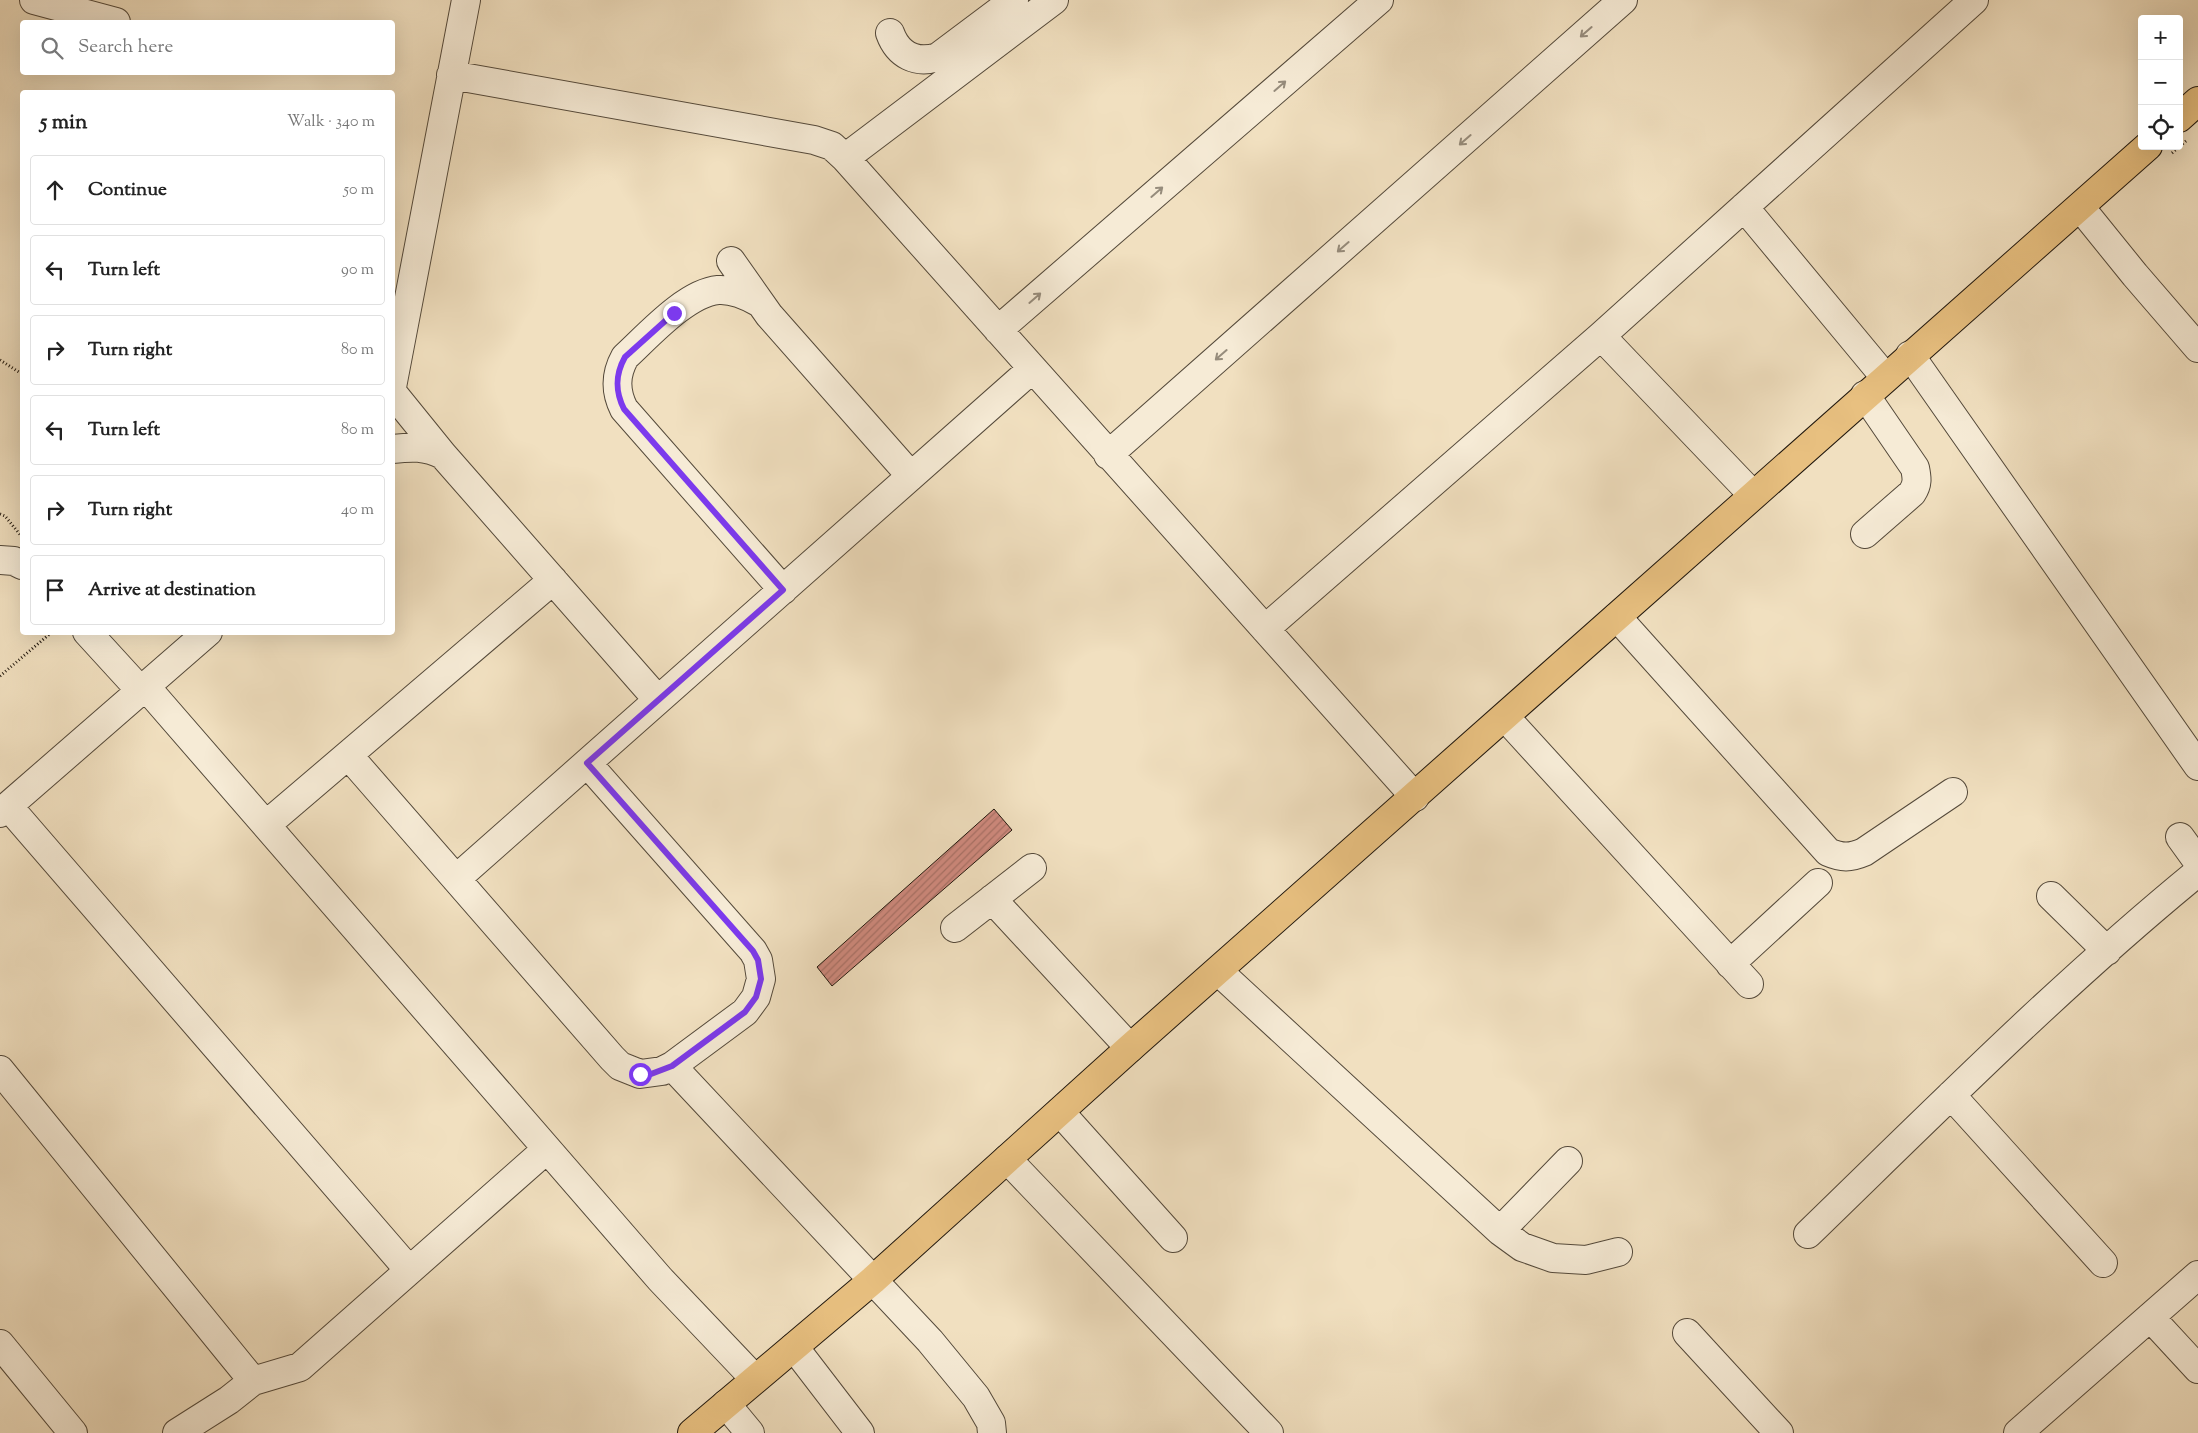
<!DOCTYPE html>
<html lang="en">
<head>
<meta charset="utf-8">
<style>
  :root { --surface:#fff; --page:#f2f2f2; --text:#222; --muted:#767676; --line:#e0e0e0 }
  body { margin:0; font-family:"Sorts Mill Goudy",serif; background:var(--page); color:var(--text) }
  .controls { position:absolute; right:15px; top:15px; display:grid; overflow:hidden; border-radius:5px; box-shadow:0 5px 20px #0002 }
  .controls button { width:45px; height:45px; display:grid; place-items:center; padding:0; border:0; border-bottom:1px solid var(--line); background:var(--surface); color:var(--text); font:25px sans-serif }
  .stop { position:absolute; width:15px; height:15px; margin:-11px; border:4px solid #7c3aed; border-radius:50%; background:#fff }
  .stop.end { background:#7c3aed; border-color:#fff; box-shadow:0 1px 5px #0008 }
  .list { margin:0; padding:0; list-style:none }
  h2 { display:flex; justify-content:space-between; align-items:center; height:65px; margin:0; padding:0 20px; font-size:21px }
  h2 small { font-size:16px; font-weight:400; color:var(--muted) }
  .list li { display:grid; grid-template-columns:32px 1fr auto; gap:15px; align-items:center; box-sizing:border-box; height:70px; margin:0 10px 10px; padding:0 10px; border:1px solid var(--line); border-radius:5px }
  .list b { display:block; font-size:19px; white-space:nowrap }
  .list em { font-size:16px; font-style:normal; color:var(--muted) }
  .icon { flex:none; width:28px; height:28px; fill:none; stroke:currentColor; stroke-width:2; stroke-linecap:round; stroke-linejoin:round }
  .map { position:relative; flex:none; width:2198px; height:1433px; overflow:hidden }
  .search { position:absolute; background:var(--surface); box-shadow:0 5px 20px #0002; left:20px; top:20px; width:375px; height:55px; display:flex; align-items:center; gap:12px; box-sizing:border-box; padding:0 18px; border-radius:5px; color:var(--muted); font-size:19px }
  .panel { position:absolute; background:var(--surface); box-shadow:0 5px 20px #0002; left:20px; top:90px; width:375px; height:545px; border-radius:5px }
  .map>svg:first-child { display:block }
</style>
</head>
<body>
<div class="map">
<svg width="2198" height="1433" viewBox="0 0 2198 1433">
  <defs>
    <pattern id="building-hatch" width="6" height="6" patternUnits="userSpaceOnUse" patternTransform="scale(1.25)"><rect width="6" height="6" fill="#d18b80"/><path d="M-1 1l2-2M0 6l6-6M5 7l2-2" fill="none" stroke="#a97167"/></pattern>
  </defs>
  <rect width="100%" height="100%" fill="#f1e0c0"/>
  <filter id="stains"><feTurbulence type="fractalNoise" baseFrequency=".004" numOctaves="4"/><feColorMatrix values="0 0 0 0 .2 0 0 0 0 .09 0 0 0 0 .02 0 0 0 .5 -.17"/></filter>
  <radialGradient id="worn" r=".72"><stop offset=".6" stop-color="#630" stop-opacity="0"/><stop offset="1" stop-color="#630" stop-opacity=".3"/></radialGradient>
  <!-- building -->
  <path fill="url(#building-hatch)" stroke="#20170d" d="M994 809 1012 830 832 986 817 967Z"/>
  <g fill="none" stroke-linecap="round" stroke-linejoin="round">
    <!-- minor casing -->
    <g stroke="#54493a" stroke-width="30">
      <path id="minor" d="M34 0 116 22
        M890 33C898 55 916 64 938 57L1014 0
        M451 75 814 140 832 146 845 158 1415 797
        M845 158 1054 0
        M1744 207 1885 377
        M2080 207 2135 275 2198 348
        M731 261 769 315 911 476
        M758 302C746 295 733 289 718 290 686 293 648 336 625 357 615 375 615 391 624 409L783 590
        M998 330 1379 0
        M1601 336 1753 495
        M1910 355 2198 766
        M392 387 466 0
        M392 392 443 455 658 700
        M392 449C412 447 425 446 443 455
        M1108 455 1623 0
        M1865 534 1912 493C1918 484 1917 478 1915 468L1865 395
        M0 560 14 561 22 565
        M1617 617 1828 852C1842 858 1850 858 1864 852L1953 792
        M1265 629 1601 336 1974 0
        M87 632 140 690
        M146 687 660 1279 755 1379
        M1505 717 1749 984
        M348 755 612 1058 620 1066 640 1074 662 1071 672 1066 745 1012 756 997 761 979 758 960 753 951 587 763
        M8 806 409 1270
        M0 813 208 632
        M266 825 553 580
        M2180 837 2198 862
        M456 879 1032 369
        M2051 896 2107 951
        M992 899 1130 1048
        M955 928 1032 868
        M1730 964 1818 883
        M1218 971 1500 1231 1522 1247 1553 1258 1586 1260 1618 1252
        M672 1066 930 1341 976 1397 991 1423 992 1433
        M0 1070 253 1381
        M1951 1095 2103 1263
        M1060 1112 1173 1238
        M1007 1159 1269 1433
        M1500 1231 1568 1161
        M1808 1234C1935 1111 2061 984 2198 872
        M2150 1317 2198 1369
        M1687 1333 1779 1433
        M0 1344 73 1433
        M794 1347 860 1433
        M726 1404 750 1433
        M177 1433 229 1400 253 1381 300 1367 547 1149
        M2018 1433 2198 1275"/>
    </g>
    <!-- major casing -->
    <g stroke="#20170d" stroke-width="30">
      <path id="major" d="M2179 118 2198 101
        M692 1433 873 1280 1130 1048 2148 146"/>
    </g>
    <!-- path -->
    <path stroke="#20170d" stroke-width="3" stroke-dasharray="1 2.5" stroke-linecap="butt" d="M2172 153 2186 141
      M0 360 22 374
      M0 514 5 516 22 537
      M0 676 52 632"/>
    <!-- minor -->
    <use href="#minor" stroke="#f6ebd6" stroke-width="28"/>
    <!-- major -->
    <use href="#major" stroke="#e8c080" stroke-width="28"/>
  </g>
  <!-- one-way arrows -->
  <defs><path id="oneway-shaft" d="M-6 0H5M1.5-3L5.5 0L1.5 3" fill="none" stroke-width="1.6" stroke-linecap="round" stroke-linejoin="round" transform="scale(1.25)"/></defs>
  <g stroke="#968c7c">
    <use href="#oneway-shaft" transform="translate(1586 32) rotate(139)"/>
    <use href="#oneway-shaft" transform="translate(1280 86) rotate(-41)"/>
    <use href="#oneway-shaft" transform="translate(1465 140) rotate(139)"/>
    <use href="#oneway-shaft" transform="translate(1157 192) rotate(-41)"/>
    <use href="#oneway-shaft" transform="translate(1343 247) rotate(139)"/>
    <use href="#oneway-shaft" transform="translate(1035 298) rotate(-41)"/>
    <use href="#oneway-shaft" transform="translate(1221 355) rotate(139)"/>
  </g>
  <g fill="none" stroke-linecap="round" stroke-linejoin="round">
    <!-- route -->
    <path stroke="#7c3aed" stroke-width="6" d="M640 1074H651L672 1066 745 1012 756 997 761 979 758 960 753 951 587 763 783 590 624 409C615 391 615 375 625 357L674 313"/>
  </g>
  <rect width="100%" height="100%" filter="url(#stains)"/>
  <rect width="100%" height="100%" fill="url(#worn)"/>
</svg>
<div class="controls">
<button>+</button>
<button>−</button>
<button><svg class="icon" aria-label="locate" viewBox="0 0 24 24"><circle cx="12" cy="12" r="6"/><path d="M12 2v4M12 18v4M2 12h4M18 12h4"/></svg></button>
</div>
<div class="stop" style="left:640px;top:1074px"></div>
<div class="stop end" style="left:674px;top:313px"></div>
<div class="search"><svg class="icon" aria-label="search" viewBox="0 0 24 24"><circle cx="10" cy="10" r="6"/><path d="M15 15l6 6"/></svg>Search here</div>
<section class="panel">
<h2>5 min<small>Walk · 340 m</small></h2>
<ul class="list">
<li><svg class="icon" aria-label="ahead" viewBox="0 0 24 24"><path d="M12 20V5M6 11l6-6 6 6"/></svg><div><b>Continue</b></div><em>50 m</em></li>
<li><svg class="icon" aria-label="left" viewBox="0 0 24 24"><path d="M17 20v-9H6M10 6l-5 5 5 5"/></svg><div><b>Turn left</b></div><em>90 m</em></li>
<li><svg class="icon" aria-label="right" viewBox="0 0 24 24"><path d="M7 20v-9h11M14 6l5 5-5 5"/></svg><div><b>Turn right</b></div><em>80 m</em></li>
<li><svg class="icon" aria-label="left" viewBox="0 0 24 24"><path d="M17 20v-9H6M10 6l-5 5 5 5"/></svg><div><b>Turn left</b></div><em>80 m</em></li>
<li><svg class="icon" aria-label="right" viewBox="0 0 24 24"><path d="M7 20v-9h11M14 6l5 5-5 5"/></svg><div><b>Turn right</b></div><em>40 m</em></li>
<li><svg class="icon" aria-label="arrive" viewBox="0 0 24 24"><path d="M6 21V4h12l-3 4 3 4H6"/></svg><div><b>Arrive at destination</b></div></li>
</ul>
</section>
</div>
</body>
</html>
